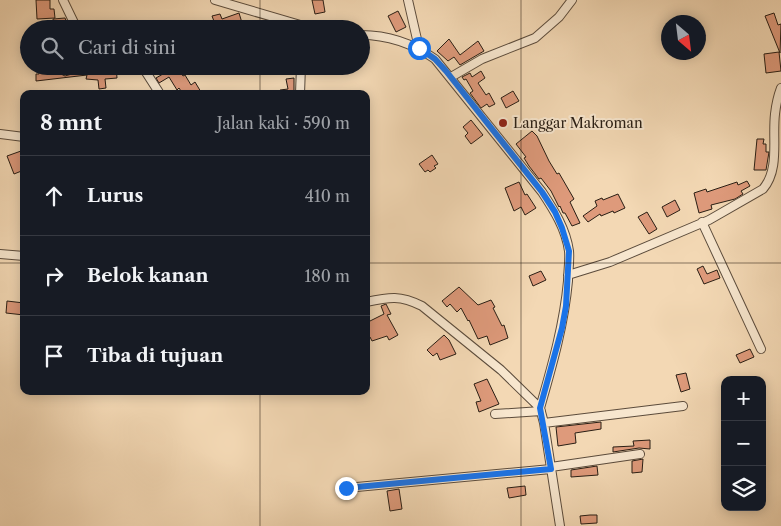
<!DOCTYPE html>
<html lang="id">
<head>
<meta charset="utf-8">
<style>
  :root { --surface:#171b24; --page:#20242c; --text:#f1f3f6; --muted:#9ea1a6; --line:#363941 }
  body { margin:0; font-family:"Libre Caslon Text",serif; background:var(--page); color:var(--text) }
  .controls { position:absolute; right:15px; bottom:15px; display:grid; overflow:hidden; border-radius:10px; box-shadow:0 2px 12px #0003 }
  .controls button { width:45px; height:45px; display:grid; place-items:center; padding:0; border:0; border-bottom:1px solid var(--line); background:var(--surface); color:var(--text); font:25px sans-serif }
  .compass { position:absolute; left:661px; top:15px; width:45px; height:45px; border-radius:50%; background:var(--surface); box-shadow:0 2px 12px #0003; rotate:152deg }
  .stop { position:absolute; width:15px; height:15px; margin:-11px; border:4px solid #1a73e8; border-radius:50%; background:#fff }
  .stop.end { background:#1a73e8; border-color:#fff; box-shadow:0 1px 5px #0008 }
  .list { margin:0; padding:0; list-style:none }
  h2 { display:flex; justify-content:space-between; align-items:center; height:65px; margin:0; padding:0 20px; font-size:21px }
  h2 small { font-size:16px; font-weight:400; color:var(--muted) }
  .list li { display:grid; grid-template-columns:32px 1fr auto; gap:15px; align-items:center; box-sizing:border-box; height:80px; padding:0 20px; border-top:1px solid var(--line) }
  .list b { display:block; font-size:19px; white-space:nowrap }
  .list em { font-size:16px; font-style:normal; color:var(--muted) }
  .icon { flex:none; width:28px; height:28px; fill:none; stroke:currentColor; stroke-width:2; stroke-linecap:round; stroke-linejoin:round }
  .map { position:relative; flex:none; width:781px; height:526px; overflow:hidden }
  .search { position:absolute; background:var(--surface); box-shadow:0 2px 12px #0003; left:20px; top:20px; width:350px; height:55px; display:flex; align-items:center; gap:12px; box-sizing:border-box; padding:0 18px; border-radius:28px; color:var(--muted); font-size:19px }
  .panel { position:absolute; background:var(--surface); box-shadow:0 2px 12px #0003; left:20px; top:90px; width:350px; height:305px; border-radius:10px }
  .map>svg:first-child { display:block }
</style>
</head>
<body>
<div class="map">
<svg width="781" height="526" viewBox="0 0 781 526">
  <rect width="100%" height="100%" fill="#f3d8b4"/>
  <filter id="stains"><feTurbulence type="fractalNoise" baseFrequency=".004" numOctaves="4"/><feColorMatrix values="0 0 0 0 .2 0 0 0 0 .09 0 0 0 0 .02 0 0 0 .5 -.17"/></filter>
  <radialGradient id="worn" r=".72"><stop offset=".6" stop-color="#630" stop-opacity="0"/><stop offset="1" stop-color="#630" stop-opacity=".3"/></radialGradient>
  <!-- building -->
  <path fill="#de9a7b" stroke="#291e14" d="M36 0H50V9H54L55 18 37 19Z
    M312 0H323L325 12 315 14Z
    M398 11 406 27 396 32 388 16Z
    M239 13 243 26 233 29H231L230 24 217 29 212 16 220 14 222 19Z
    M774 13 778 25 781 24 780 53 765 16Z
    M65 18 69 29H54L53 19Z
    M449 39 460 55 478 41 484 51 460 65 454 57 448 61 437 51Z
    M779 52 781 71 766 73 764 54Z
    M86 66H116L117 78 105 79 106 88 99 89 98 80 86 79 87 75 36 81V74H39V67H49V74L59 73 65 76 82 71Z
    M165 66H177L183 76 185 75 191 85 195 82 201 92 197 94H183L179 88 177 90 169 77 159 83 156 78 168 71Z
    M481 71 485 78 478 83 486 95 489 93 495 104 489 107 487 104 481 108 470 93 473 91 466 79 464 80 462 77 470 73 472 77Z
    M294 78V94H280V90L288 89 286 79Z
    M513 91 519 101 506 108 501 98Z
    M471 120 483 135 471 144 465 136 468 133 463 127Z
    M532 131 537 136 549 161 557 174 559 173 574 199 570 202 580 223 572 226 565 213H563L560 206 559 207 551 191 541 178 539 179 529 166 524 158 526 157 516 144Z
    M757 139H764L763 144H766V152H769L766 170H754Z
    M21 151 24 160V170L14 174 7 156Z
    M432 155 438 164 434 166 436 168 430 172 428 170 425 172 419 164Z
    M747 181 750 186 741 191 743 194 735 199 711 205 712 209 699 213 694 193 706 189 707 192 737 182 738 185Z
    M519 182 525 195 527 194 536 208 525 215 521 207 514 211 505 188Z
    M618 194 625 208 614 213 613 211 601 216 600 214 588 222 583 216 597 206 595 201 602 198 603 200Z
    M675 200 680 210 667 217 662 207Z
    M647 212 657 229 649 234 638 217Z
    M703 266 707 274 717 270 720 278 704 284 697 269Z
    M541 271 546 280 533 286 529 276Z
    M459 287 478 305 491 300 495 307 493 308 502 326 504 325 508 338 490 345 487 336 478 339 469 320 468 321 461 308 457 312 450 304 447 307 442 301Z
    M7 301 24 303V315L6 313Z
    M386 304 391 314 387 315 398 335 389 340 387 336 372 341 370 337 366 339V323L384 314 381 306Z
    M444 335 449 340 456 354 440 360 437 353 433 356 427 350Z
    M750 349 754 357 740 363 736 355Z
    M686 373 690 389 681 392 676 375Z
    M487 379 499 404 479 412 476 402 481 401 474 384Z
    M601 422V429L575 433 576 443 558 446 556 427Z
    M650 440V449L639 448 613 452V447L634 446 633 441Z
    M643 459 642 472 632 473V461Z
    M597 466 598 475 571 477V470Z
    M525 486 526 495 509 498 507 488Z
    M399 489 402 509 390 511 387 491Z
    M590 515H597V523L581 524 580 516Z"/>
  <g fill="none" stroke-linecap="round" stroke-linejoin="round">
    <!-- minor casing -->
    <g stroke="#5c4c3c" stroke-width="10">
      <path id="minor" d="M63 0 77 29
        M215 0 314 29
        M408 0 419 48
        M361 35C389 35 412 43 435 59L542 192C554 210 566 229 569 251 570 260 568 272 568 281 564 325 552 366 540 408
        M142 66 160 94
        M64 70 80 66
        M451 77 482 59 535 38 559 17 572 0
        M300 94 301 66
        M0 134 24 137
        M702 222 761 349
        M0 254 24 256
        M568 275 610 262 709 220 763 189C780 169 772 139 775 114 776 105 778 96 781 88
        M366 302C390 297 400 295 422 306L501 370 540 408 544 423 560 526
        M495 414 541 411
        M544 423 683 406
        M551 467 640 454
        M346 488 551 469"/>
    </g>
    <!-- minor -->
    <use href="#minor" stroke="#f7e6ce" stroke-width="8"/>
  </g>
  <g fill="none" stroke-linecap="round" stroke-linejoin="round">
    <!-- route -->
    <path stroke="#1a73e8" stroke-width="6" d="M346 488 551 469 540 408 562 328 566 306 569 251 562 228 555 212 542 192 446 71 435 59 419 48"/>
  </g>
  <!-- grid -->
  <path fill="none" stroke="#291e14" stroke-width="1" stroke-opacity="0.55" d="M260 0V29M521 0V526M260 66V94M0 263H24M366 263H781M260 391V526"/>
  <!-- markers -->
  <circle fill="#8f2418" stroke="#f7e6ce" stroke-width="2" cx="503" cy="123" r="5"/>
  <g text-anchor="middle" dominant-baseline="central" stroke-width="4" stroke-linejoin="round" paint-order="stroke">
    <!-- poi labels -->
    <g font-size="14" fill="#291e14" stroke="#f7e6ce" text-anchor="start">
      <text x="513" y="123">Langgar Makroman</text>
    </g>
  </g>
  <rect width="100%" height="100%" filter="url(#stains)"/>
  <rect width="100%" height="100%" fill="url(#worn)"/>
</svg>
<div class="controls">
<button>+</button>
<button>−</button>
<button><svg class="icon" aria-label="layers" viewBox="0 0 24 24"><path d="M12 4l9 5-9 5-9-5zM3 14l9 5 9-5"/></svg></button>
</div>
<svg class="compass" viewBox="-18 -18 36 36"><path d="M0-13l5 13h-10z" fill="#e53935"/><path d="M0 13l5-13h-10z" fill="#9ea1a6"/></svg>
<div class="stop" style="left:419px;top:48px"></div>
<div class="stop end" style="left:346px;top:488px"></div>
<div class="search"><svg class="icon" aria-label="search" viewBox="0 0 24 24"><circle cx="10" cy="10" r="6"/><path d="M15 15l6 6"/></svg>Cari di sini</div>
<section class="panel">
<h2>8 mnt<small>Jalan kaki · 590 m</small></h2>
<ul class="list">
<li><svg class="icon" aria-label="ahead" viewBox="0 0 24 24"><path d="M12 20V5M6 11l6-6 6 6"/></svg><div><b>Lurus</b></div><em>410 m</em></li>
<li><svg class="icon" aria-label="right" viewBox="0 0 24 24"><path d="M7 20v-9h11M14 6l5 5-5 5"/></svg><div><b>Belok kanan</b></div><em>180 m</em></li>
<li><svg class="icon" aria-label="arrive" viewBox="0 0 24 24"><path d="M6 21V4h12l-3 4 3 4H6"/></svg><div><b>Tiba di tujuan</b></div></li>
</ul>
</section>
</div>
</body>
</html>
